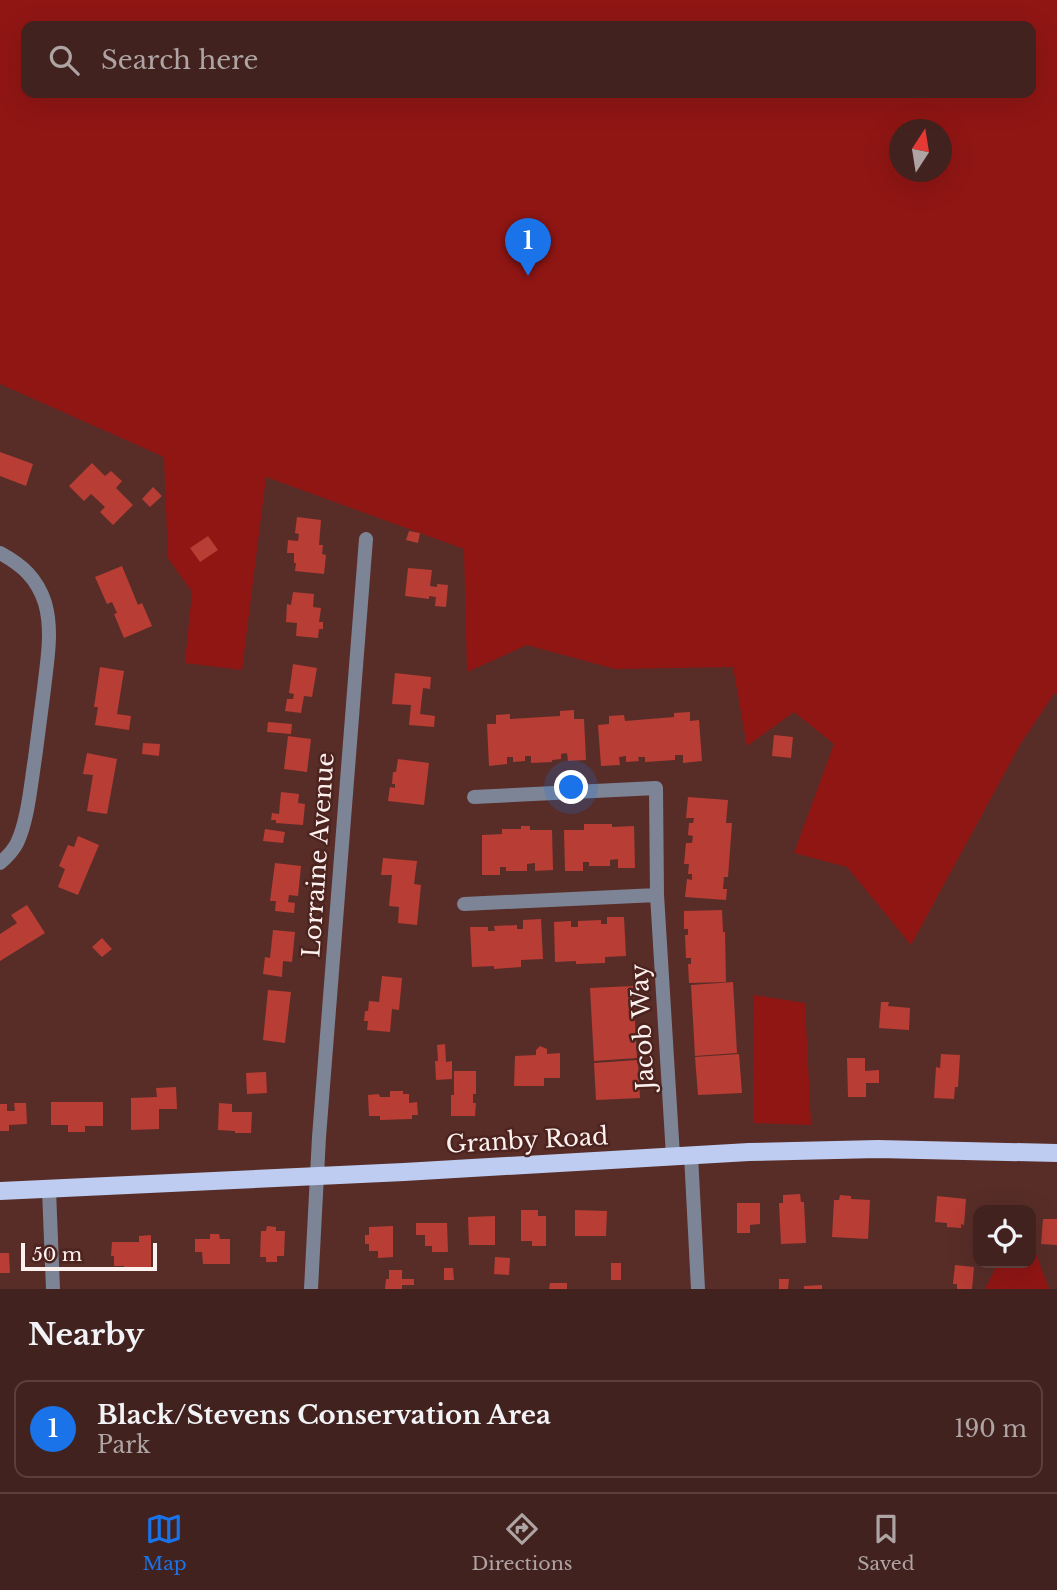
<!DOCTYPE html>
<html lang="en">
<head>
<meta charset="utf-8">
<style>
  :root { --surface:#42221e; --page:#4c2f2b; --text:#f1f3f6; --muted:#aea4a4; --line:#5a3f3c; --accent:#1a73e8 }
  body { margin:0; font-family:"Libre Baskerville",serif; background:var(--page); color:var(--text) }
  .controls { position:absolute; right:21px; bottom:21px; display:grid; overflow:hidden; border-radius:14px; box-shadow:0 7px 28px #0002 }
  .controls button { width:63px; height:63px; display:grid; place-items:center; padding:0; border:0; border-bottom:2px solid var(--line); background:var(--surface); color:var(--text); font:35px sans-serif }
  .compass { position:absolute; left:889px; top:119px; width:63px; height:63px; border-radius:50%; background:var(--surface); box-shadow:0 7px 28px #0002; rotate:12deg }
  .scale { position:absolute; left:21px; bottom:18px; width:136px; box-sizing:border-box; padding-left:7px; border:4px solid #fcf1ef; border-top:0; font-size:19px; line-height:24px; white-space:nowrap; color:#fcf1ef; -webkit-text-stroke:5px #4c231e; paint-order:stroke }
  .you { position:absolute; left:572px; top:788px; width:24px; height:24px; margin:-18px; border:5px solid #fff; border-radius:50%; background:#1a73e8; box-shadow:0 0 0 10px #1a73e833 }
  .badge { display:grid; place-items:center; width:46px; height:46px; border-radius:50%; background:var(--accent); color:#fff; font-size:23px; font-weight:700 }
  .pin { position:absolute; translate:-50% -58px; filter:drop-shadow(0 2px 4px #0008) }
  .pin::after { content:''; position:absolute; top:37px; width:24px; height:21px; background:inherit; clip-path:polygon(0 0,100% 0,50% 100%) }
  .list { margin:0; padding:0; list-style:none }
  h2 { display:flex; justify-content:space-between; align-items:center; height:91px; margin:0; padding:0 28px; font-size:30px }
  h2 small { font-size:23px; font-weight:400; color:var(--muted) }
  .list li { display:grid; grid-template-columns:46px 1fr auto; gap:21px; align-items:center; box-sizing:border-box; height:98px; margin:0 14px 14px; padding:0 14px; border:2px solid var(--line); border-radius:14px }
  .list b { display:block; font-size:26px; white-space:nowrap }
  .list p { margin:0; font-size:23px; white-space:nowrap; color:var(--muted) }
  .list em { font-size:23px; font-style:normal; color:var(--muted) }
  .icon { flex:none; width:38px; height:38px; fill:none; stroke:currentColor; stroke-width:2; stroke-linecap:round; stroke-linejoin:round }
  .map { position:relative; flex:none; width:1057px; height:1289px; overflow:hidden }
  .search { position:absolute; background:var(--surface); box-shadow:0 7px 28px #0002; left:21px; right:21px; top:21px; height:77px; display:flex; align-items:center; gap:18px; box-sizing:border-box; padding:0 24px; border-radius:14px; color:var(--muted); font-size:26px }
  .sheet { height:203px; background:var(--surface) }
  nav { display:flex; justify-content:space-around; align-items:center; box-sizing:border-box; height:98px; border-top:2px solid var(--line); background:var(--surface); font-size:19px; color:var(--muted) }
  nav a { display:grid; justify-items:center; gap:4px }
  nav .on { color:var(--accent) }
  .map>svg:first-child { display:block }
</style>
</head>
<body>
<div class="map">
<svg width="1057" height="1289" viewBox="0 0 1057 1289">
  <rect width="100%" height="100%" fill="#582d28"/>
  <!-- green -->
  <path fill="#901614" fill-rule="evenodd" d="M0 0H1057V694H1054L1021 743 911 945 847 867 794 853 834 744 794 712 747 746 733 667 615 669 527 645 467 672 464 549 266 477 242 670 185 663 192 592 168 558 164 457 0 384ZM26 26H1031V93H26ZM900 130H942V172H900Z
    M754 995 805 1003 811 1125 753 1123Z
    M1031 1240 1049 1289H985L998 1263H1031Z"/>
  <!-- building -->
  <path fill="#b83d34" d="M0 452 33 464 26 486 0 476Z
    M92 463 105 476 111 471 122 481 116 488 133 505 113 525 100 512 105 507 91 494 84 501 69 486Z
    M153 487 162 496 150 507 142 499Z
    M297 517 321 520 319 545H323L322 554 326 555 324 574 295 571 296 563H294V553H287L288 540 298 541 299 534 295 533Z
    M409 531 420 533 418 543 406 540Z
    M208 536 218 550 200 562 190 548Z
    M122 566 138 605 142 603 152 626 124 638 114 614 117 613 112 602 107 604 95 577Z
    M408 568 432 570 430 586 437 587V584L448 585 446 607 435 606 436 597 429 596V599L405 596Z
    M293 592 314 594 313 607 321 608 319 622H323V629H319L318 638 296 636 297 623 286 622 287 604 291 605Z
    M293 664 317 668 312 697 304 696 301 713 285 711 287 699H293L294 694 289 693Z
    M100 667 124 671 117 714 131 716 129 730 95 725 98 707H94Z
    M395 673 431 677 430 689 423 688 420 714 435 716 434 727 409 725 411 705 392 704Z
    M574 710V719H584L586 760 568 761 567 753 561 754V759L552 760V762L531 763V756H525V761L513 762V757H507V764L489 766 487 724H496V715L510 714V719L560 716V711Z
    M690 712V721L699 720 702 761 683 763V755H675V760L645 762V757H638L639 761 626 762V756L619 757 620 765 601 766 598 725 609 724V716L624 715 625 721 674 717V713Z
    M268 722 292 724 291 734 267 732Z
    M774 735 793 737 791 758 772 756Z
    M288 736 311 739 307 772 284 769Z
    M143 743 160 744 159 756 142 754Z
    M87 753 117 759 107 814 87 811 93 775 83 774Z
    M398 759 429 763 424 805 388 801 390 787 395 788V784H392L393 772H396Z
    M281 792 299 794 298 803 305 804 303 825 276 823V820H271L272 813 279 814Z
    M688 797 728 800 726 823H732L728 877H724L723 889H727L726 900 685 897 687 879 692 880V874H688L689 864H684L686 843H692L693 836 688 835 689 823H693L694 818H686Z
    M584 824H612V827L634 826 635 868H618V859L610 860V866H589V862H583V871H565L564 830H584Z
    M521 826H530V830H552L553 870 535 871V863L527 864V871H506V867H500V875H482V835L502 834V829H521Z
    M265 829 285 832 283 843 263 841Z
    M78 836 99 845 78 895 58 887 65 869 59 866 68 845 74 847Z
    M383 858 417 861 414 884 421 885 417 925 398 923 399 907 389 906 392 875H381Z
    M275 863 301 866 298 896 289 895 288 902 295 903 294 913 275 911 276 901H270Z
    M27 905 45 933 0 961V934L17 923 11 915Z
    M722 910 723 932H725L726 982 689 983 688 964H691V958H686L685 935H688V929H684V911Z
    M607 917H624L626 956 605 957V963L576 964V961L555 962 554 922 571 921V927H578V921L601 920V924H607Z
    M541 919 543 959 521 960V967L494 969V966L472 967 470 927H488V931H495L494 926 517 925V929H523V920Z
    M273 930 295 932 292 962 283 961 282 977 263 974 265 957 270 958Z
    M102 938 112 949 102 957 92 947Z
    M382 976 402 978 399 1010 392 1009 390 1032 367 1030 368 1021H364L365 1011H368L369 1001 379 1002Z
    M733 982 737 1053 695 1056 691 985Z
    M633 986 637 1058 594 1061 590 988Z
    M268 990 291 992 285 1043 263 1040Z
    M881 1002H889L888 1006 910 1008 909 1030 879 1028Z
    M445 1044 446 1062 452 1061V1079L436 1080 435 1061H438L437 1045Z
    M540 1046 547 1049V1054L560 1053V1078H544V1086H514L515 1056 536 1055V1050Z
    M739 1054 742 1093 698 1095 695 1057Z
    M941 1054 960 1055 958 1087H955L954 1099 934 1098 936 1067 940 1068Z
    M847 1058H865V1071L879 1070V1083H866V1097H848Z
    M638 1060 640 1098 596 1100 594 1063Z
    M454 1071H476V1094H473V1103H476L475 1116H451V1095H454Z
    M266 1072 267 1093 247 1094 246 1073Z
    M176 1087 177 1109H159V1129L131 1130V1098L157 1097 156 1088Z
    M390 1091H403V1094H409V1103L417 1102 418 1115H412V1119L380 1120V1116H369L368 1095 379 1094 380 1097H390Z
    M51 1102H103V1126H85V1132H68V1125H51Z
    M14 1103H26L27 1124 9 1125V1131H0V1104H7V1111H15Z
    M219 1103 232 1104V1112H252L251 1133H235V1131L218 1130Z
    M800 1194 801 1202H804L806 1243 781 1244 779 1203H783V1195Z
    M840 1195 851 1196V1199L870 1200 868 1239 832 1237 834 1200H839Z
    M937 1196 966 1199 964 1225 961 1224V1228L947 1227V1223L935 1222Z
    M737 1203H760V1224L750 1225V1233H737Z
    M521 1210H538V1216H546V1246H532V1241H521Z
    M575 1210 607 1211 606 1236H575Z
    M495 1216V1245H469L468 1217Z
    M1043 1219H1057V1245L1041 1244Z
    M416 1223H447L448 1252H432V1246H425V1235H416Z
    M267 1226 276 1227V1231H285L284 1256H277V1262H266V1257H260L261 1231H266Z
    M393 1226V1257L378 1258V1251H369V1244H365V1235H369V1227Z
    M210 1234H219L220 1239H230V1264H203L202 1252H195V1239H210Z
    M151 1235V1269L124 1270V1266H114V1256H111L112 1242H139V1236Z
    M0 1253H9L10 1273H0Z
    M495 1257 510 1258 509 1275 494 1274Z
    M611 1263H621V1280H611Z
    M955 1265 974 1267 972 1289H957V1284H953Z
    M444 1268H453L454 1280H444Z
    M389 1270H402V1279H414V1285H402V1289H385L386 1279H389Z
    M779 1279H789L788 1289H779Z
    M550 1283H567V1289H549Z
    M822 1285V1289H804V1286Z"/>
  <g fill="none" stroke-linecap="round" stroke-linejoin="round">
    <!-- minor -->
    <path stroke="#7d8496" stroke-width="14" d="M0 553C22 565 37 578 45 603 53 631 47 661 44 689 41 712 38 735 35 758 31 783 28 820 17 843 13 851 7 857 0 863
      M474 797 656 788 657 895 673 1156
      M464 904 657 895
      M691 1155 698 1289
      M311 1289 319 1137 366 539"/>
    <!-- tertiary -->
    <path stroke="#7d8496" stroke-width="14" d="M49 1190 53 1289"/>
    <!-- primary -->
    <path stroke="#bdccf0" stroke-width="18" d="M0 1191 404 1172 749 1152 878 1149 1057 1153"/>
  </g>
  <g text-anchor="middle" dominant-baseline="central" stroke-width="5" stroke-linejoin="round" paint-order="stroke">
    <!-- street labels -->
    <g font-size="24" fill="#fcf1ef" stroke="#4c231e">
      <text transform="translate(318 855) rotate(-86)">Lorraine Avenue</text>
      <text transform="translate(642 1027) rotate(-93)">Jacob Way</text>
      <text transform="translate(527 1140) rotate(-3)">Granby Road</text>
    </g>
  </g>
</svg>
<div class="controls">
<button><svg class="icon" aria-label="locate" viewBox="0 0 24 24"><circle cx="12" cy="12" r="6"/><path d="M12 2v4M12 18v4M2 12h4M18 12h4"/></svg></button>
</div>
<svg class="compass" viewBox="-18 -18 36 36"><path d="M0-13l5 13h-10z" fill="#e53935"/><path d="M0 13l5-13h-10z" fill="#aea4a4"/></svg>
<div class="scale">50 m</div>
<div class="you"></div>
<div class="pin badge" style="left:528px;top:276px">1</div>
<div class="search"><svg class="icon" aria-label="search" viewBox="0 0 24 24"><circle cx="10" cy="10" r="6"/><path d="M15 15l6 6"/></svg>Search here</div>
</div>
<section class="sheet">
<h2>Nearby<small></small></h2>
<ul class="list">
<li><span class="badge">1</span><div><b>Black/Stevens Conservation Area</b><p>Park</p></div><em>190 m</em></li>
</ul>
</section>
<nav>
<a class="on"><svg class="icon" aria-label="map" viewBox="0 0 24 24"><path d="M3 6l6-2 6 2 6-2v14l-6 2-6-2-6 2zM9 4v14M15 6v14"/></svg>Map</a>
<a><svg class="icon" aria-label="directions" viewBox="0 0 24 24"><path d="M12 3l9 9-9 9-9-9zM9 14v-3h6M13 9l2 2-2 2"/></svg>Directions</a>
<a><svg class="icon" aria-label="saved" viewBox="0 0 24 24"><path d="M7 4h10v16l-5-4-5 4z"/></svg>Saved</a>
</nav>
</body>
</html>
